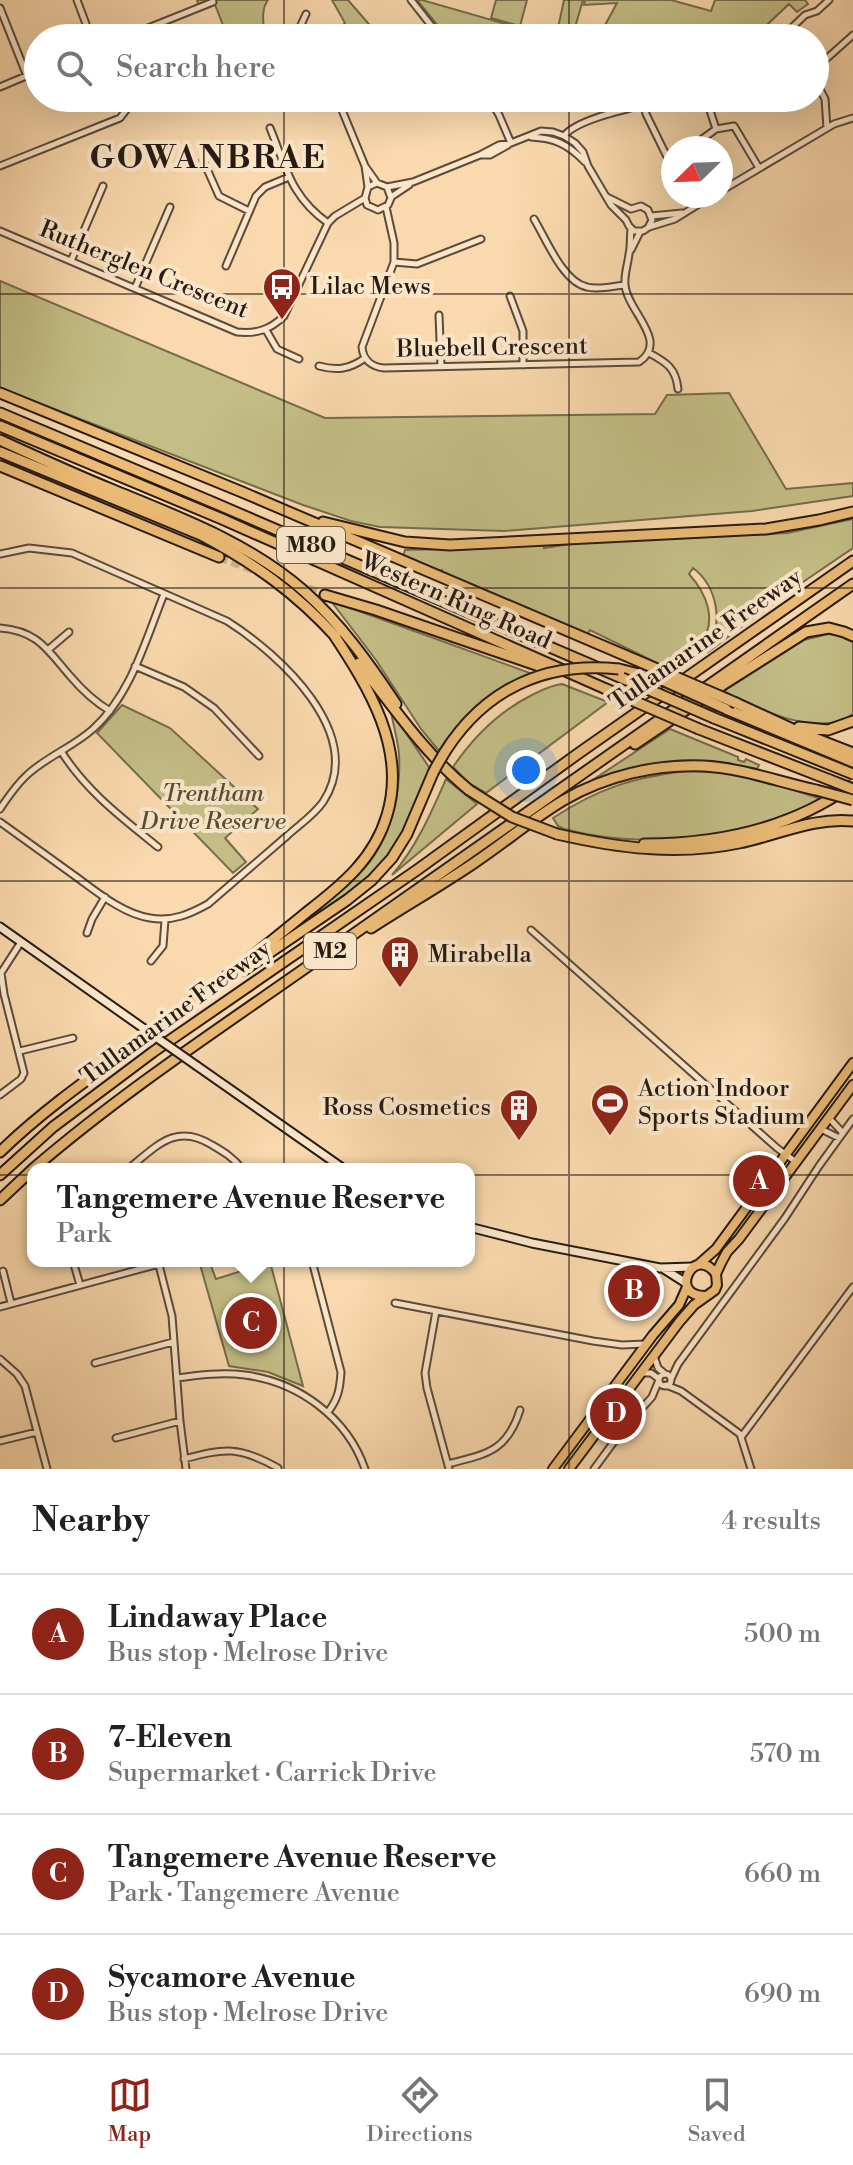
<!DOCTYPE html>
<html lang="en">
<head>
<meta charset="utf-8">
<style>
  :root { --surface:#fff; --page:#f2f2f2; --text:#202124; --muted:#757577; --line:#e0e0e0; --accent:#8f2418 }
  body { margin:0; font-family:"Libre Bodoni",serif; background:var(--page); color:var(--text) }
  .compass { position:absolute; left:661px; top:136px; width:72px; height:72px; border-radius:50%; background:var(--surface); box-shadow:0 8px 32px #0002; rotate:247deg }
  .you { position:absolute; left:526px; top:770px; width:28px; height:28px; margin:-20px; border:6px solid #fff; border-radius:50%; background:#1a73e8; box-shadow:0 0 0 12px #1a73e833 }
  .badge { display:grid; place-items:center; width:52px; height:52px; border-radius:50%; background:var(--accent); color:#fff; font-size:26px; font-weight:700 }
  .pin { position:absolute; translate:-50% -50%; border:4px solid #fff; box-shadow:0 2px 8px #0006 }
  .popup { position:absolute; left:27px; top:1163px; width:448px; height:104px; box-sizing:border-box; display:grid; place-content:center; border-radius:16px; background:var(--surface); filter:drop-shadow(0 2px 6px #0005); font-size:26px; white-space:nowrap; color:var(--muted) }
  .popup b { font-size:30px; color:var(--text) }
  .popup::after { content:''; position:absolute; left:50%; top:100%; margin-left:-16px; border:16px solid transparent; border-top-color:var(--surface) }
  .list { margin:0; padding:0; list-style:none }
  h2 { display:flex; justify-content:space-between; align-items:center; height:104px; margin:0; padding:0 32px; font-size:34px }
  h2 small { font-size:26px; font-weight:400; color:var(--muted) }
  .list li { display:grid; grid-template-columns:52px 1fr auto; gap:24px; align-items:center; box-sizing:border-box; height:120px; padding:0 32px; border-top:2px solid var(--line) }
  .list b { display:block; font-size:30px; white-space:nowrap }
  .list p { margin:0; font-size:26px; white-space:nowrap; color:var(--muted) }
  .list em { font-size:26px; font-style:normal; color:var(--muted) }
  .icon { flex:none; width:44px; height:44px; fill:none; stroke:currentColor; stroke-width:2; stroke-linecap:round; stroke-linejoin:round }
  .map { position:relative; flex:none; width:853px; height:1469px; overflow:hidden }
  .search { position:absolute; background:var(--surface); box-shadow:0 8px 32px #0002; left:24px; right:24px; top:24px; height:88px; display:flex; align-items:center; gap:20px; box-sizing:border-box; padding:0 28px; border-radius:44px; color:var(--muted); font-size:30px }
  .sheet { height:584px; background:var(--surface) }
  nav { display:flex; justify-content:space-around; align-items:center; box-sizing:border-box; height:112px; border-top:2px solid var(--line); background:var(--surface); font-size:22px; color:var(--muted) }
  nav a { display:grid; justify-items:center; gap:4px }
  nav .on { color:var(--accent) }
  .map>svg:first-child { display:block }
</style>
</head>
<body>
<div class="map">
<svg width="853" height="1469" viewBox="0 0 853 1469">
  <rect width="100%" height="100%" fill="#f9d9ad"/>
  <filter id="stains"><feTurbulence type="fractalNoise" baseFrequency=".0025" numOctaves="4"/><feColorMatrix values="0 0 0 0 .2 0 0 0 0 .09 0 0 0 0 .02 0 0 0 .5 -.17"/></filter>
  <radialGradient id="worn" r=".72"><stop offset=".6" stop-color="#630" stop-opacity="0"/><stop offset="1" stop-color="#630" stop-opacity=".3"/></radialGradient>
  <!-- green -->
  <path fill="#c4be86" stroke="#766c4c" stroke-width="2" d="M197 0H268C260 10 264 26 265 38H228L214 2 198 4Z
    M332 0H348L381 38H331L345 23Z
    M417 0H422L554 38H448Z
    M496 0H527L520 26 491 18Z
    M564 0H583L572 38 556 37Z
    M585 0H671L711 11 715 0H805L808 4 797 12 789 4 753 38H598L617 3 584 5Z
    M0 281 325 418 655 414 667 395 729 393 786 489 853 483V496L752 511 504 531 380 527 351 521 303 505 0 388Z
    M853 519V548L778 599 708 652 706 649C725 625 717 586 693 568L689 574C707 594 718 621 700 645 692 655 677 662 667 668L590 630 587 635 442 572V570L438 571 403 556 405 550 488 548 543 544 544 548 577 543 787 533Z
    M331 601 530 673C492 691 461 715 439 751L421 729 376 660Z
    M828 634 843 635 853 639V714C819 739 756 709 724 691L804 640Z
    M562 684 608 702 486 793 469 783 453 767C474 736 498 712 532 695 542 690 551 685 562 684Z
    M122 705 170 728 258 809 225 838 246 862 233 873 97 733Z
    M391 711 431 770C417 799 406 834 385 859 369 879 342 897 321 911L319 907C339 892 360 877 374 856 393 828 401 787 399 754 398 740 393 725 391 711Z
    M670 729 738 757V760L744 762 746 759 759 765 757 769C695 757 648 759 588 783Z
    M685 771 722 772 758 778 821 799C744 839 648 851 564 829L558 826 553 818C599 788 632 778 685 771Z
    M446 779 477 804 392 875C417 846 431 813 446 779Z
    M199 1261H209L216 1279 270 1262 303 1386 268 1372 229 1366Z"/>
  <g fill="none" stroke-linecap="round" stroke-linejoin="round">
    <!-- highway-tunnel -->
    <path stroke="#cfb38e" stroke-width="9" stroke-dasharray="9 4.5" stroke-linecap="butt" d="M219 557 325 595"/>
    <!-- street casing -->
    <g stroke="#5c4a3a" stroke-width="9">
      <path id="street" d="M77 0 86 24 88 38
        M411 0 441 38
        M0 8 27 76
        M90 38 96 36 104 38
        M123 38 213 2
        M295 38 306 14
        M781 38 805 15 817 11 829 0
        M815 69 853 35
        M815 80 825 99 827 128
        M0 87 38 71
        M120 98C141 114 154 107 176 98
        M337 98 365 166 377 183
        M489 98 499 115 511 143
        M706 98 716 129
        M644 106 646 114 673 169
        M270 128C286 167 291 197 328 223
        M564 136C578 117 646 105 671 98
        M531 137C554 138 568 144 585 162
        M690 148 716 129 734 126 759 168
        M481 155H490L508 145
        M203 160 219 196 249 211
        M0 166 120 118 130 105
        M365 166 368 187 365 198 367 205 378 210 388 205 391 198 387 187 377 183 368 187
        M387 187 413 182 480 155 499 145 511 143 541 131 553 132 564 136 575 143 583 152 588 166 611 205 626 220 629 226 634 231H643L649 227 675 219 712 196
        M721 191 834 124 853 118
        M688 196 694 207
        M391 197 409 185
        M607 197 631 209
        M386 207 394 243V262L362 347C363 360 372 367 384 368L639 362C670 341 627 311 625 285 624 274 628 264 629 254 631 246 630 237 631 229
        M631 209 641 206 648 210 652 220 649 226
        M651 216 682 213
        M534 219C546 239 563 282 587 287 599 290 613 286 625 285
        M0 231 237 332C256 334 270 330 284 316L328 223 335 216 365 198
        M631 250 640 232
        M71 261 103 186
        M394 262 417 264 481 239
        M226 266 256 196 265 187 289 177
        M135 288 170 207
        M510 296 523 331V365
        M439 315 441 366
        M266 330 277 349 299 359
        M649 353C666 362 676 368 678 389
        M319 366C337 371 350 369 365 358
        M0 554 29 548 72 553 227 621C279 654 368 734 323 802 314 815 299 825 288 835 261 858 235 881 208 904 190 914 172 922 150 918 123 914 97 892 75 876 50 858 25 840 0 822
        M0 628C39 631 48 651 71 677 82 690 95 702 110 711
        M49 649 69 632
        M135 666 184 687 214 708 259 756
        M61 751C86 791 122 818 158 847
        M0 809C8 797 16 785 27 775 46 757 73 747 93 729 131 695 146 639 164 594
        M531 930 777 1148 796 1162
        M87 933 92 919 105 897
        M151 961 163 946 165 920
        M20 1051 73 1038
        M0 1095 21 1079 24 1073 4 994 1 973 21 942
        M829 1118 843 1133
        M821 1129 839 1138
        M128 1169C156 1147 175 1122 212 1145 224 1152 234 1158 242 1169
        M73 1261 80 1285
        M312 1261 341 1372C340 1389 338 1399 328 1412
        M159 1265 172 1316 180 1421 186 1469
        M3 1271 11 1303
        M395 1303 593 1341 622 1345 645 1344
        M0 1307 170 1261
        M436 1311 425 1373 427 1388 449 1469
        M654 1356 658 1368 665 1374
        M0 1359 17 1374 25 1386 47 1469
        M95 1363 173 1342
        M642 1373H651L659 1379
        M659 1380a6 6 0 1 1 12 0a6 6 0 1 1-12 0Z
        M177 1378C199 1375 222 1372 245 1375 298 1382 347 1417 365 1469
        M671 1379 678 1364 785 1218 819 1166 853 1119
        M666 1385 681 1391 740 1434 751 1469
        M742 1436 853 1287
        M116 1438 180 1421
        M0 1441 37 1432
        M184 1459C225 1448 239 1446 278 1468
        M448 1464C486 1454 507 1452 520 1410
        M594 1469 624 1428 652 1397 659 1380"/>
    </g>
    <!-- secondary casing -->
    <g stroke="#271b13" stroke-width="11">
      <path id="secondary" d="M0 927 143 1028
        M197 1066 344 1169
        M469 1227 532 1243 660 1268 693 1267
        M664 1269 686 1283"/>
    </g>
    <!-- primary casing -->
    <g stroke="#271b13" stroke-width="12">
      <path id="primary" d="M698 1265 716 1249 853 1063
        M706 1296C667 1297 694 1243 716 1274
        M553 1469 653 1335 679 1305 687 1287
        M569 1469 680 1321 694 1305 715 1290 717 1285 716 1274 721 1263 727 1252 739 1239 853 1085"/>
    </g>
    <!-- highway casing -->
    <g stroke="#271b13" stroke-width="13">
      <path id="highway" d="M0 393 242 492 643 663
        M0 413 212 502 622 678
        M0 426 222 519 606 689
        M0 440C37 457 74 474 111 489 179 517 248 542 304 591 341 624 369 663 396 704
        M0 452 201 535C254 563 296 593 336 637
        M0 466 219 557
        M323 522 405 542 450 545 766 529 819 520 853 512
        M325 595 376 610 542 667
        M359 663C394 708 425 754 469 790
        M619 669 662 680
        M736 703 799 732 853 753
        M726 709 853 762
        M714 718 853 774
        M799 727 828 730 853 721
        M699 729 830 780
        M635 744 724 684 806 632 829 628 844 632 853 636
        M557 834C618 848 678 856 739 843 778 835 813 817 853 821
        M644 844C718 844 793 828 853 784
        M371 928C405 906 440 886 474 863 504 843 532 819 564 800 605 776 655 764 704 766 742 768 779 782 816 790
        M244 970 347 900 372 880 392 858 407 834 433 773
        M0 1152C38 1115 81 1084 124 1053 163 1024 202 995 241 965 263 948 285 930 307 912 342 885 374 859 387 815 407 749 369 688 334 635
        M33 1169C127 1088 231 1021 331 950 504 827 678 705 853 584
        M0 1175 53 1127 153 1052 417 870 579 753 853 561
        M0 1200 33 1169"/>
    </g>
    <!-- street -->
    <use href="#street" stroke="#fbe6ca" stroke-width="5"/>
    <!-- secondary -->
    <use href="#secondary" stroke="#fbe6ca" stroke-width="7"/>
    <!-- primary -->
    <use href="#primary" stroke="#ecbc76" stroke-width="8"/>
    <!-- highway -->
    <use href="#highway" stroke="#ecbc76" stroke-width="9"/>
    <!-- secondary-bridge casing -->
    <g stroke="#271b13" stroke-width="11" stroke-linecap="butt">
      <path id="secondary-bridge" d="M143 1028 197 1066"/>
    </g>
    <!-- highway-bridge casing -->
    <g stroke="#271b13" stroke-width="13" stroke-linecap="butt">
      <path id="highway-bridge" d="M643 663 736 703
        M622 678 714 718
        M662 680 726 709
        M606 689 699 729
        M433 773C471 698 534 660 619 669
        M830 780 853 789
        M469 790 512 817 557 834
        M816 790 853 800"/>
    </g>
    <!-- secondary-bridge -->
    <use href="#secondary-bridge" stroke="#fbe6ca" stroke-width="7"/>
    <!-- highway-bridge -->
    <use href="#highway-bridge" stroke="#ecbc76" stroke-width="9"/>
  </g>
  <!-- grid -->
  <path fill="none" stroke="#271b13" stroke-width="2" stroke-opacity="0.55" d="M284 0V38M569 0V38M284 98V1469M569 98V1469M0 294H853M0 588H853M0 881H853M0 1175H853"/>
  <!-- icons -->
  <defs>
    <g id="bus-pin" transform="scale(2)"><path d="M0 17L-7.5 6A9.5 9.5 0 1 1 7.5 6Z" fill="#8f2418" stroke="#fbe6ca"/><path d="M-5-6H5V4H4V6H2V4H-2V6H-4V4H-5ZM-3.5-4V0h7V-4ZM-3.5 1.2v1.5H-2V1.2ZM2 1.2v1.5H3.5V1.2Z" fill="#fff"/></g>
    <g id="building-pin" transform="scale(2)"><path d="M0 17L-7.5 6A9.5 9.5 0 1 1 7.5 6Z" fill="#8f2418" stroke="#fbe6ca"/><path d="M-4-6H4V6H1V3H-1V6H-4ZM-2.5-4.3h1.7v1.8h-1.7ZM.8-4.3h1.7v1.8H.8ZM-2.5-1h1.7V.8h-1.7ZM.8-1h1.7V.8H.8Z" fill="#fff"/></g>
    <g id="stadium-pin" transform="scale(2)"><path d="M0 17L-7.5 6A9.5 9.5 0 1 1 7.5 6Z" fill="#8f2418" stroke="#fbe6ca"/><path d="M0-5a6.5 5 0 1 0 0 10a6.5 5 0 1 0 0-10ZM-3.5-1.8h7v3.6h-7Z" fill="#fff"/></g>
  </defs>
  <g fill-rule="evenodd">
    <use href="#bus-pin" x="282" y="287"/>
    <use href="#building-pin" x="400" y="955"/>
    <use href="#stadium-pin" x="610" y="1103"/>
    <use href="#building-pin" x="519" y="1108"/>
  </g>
  <g text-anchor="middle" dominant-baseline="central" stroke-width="8" stroke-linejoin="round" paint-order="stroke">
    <!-- shield labels -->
    <g fill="#fbe6ca" stroke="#67584a" stroke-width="2">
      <rect x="277" y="527" width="68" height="36" rx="6"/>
      <rect x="304" y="933" width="52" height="36" rx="6"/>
    </g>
    <g font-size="22" font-weight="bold" fill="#271b13">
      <text x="311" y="545">M80</text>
      <text x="330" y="951">M2</text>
    </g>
    <!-- street labels -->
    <g font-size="24" fill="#271b13" stroke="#fbe6ca">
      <text transform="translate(144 270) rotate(22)">Rutherglen Crescent</text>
      <text transform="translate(492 348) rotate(-1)">Bluebell Crescent</text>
      <text transform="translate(456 601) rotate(24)">Western Ring Road</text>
      <text transform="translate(706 640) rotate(-35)">Tullamarine Freeway</text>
      <text transform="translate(176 1013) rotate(-36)">Tullamarine Freeway</text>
    </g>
    <!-- poi labels -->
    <g font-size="24" fill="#271b13" stroke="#fbe6ca" text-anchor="start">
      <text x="310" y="287">Lilac Mews</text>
      <text x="428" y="955">Mirabella</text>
      <text x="638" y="1089">Action Indoor<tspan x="638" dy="28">Sports Stadium</tspan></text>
      <text x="491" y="1108" text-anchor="end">Ross Cosmetics</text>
    </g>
    <!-- park labels -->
    <g font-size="24" font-style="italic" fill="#564c36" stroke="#fbe6ca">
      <text x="213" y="794">Trentham<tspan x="213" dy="28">Drive Reserve</tspan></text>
    </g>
    <!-- district labels -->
    <g font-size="32" font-weight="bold" letter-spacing="2" fill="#271b13" stroke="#fbe6ca">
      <text x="208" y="158">GOWANBRAE</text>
    </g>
  </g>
  <rect width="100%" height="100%" filter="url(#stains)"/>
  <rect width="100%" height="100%" fill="url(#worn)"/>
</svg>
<svg class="compass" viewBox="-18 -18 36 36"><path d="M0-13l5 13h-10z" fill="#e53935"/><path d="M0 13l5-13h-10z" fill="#757577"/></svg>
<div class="you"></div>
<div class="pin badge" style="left:759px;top:1181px">A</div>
<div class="pin badge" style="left:634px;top:1291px">B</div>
<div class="pin badge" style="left:251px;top:1323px">C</div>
<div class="popup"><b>Tangemere Avenue Reserve</b>Park</div>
<div class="pin badge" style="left:616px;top:1414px">D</div>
<div class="search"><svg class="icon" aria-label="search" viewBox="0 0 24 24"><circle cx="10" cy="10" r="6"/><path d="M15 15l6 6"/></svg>Search here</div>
</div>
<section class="sheet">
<h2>Nearby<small>4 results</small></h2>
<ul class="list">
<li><span class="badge">A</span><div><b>Lindaway Place</b><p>Bus stop · Melrose Drive</p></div><em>500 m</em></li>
<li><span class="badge">B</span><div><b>7-Eleven</b><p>Supermarket · Carrick Drive</p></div><em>570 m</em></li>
<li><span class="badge">C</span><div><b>Tangemere Avenue Reserve</b><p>Park · Tangemere Avenue</p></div><em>660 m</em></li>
<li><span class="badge">D</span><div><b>Sycamore Avenue</b><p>Bus stop · Melrose Drive</p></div><em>690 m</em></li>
</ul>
</section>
<nav>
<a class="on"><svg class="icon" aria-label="map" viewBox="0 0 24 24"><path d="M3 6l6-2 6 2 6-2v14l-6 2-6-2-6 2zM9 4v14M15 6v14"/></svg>Map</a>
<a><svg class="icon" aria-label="directions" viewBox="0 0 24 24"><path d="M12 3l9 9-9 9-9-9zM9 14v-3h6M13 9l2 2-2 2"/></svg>Directions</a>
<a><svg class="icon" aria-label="saved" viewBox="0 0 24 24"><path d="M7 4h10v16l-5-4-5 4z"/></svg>Saved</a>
</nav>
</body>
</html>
